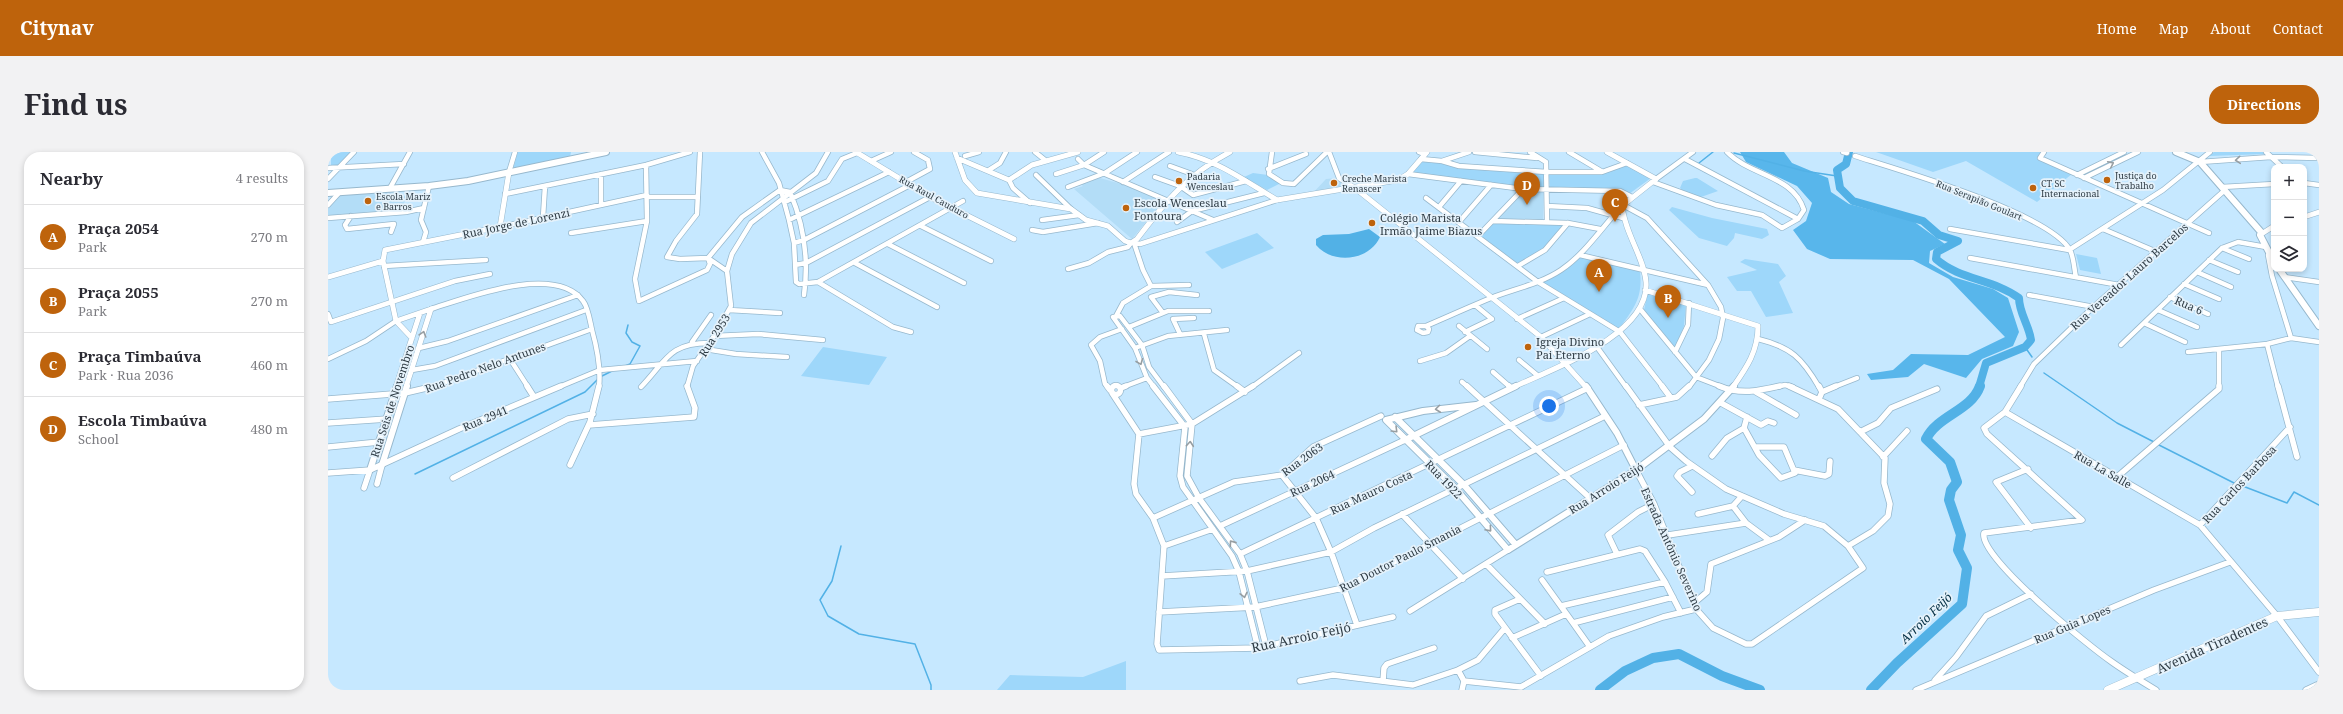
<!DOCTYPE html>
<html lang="en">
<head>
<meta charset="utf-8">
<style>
  :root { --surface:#fff; --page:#f2f2f3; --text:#2b2b33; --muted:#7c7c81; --line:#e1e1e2; --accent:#be630c }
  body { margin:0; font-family:"Noto Serif",serif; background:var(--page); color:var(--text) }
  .controls { position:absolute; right:12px; top:12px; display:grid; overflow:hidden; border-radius:8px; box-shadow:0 2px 6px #0003 }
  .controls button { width:36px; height:36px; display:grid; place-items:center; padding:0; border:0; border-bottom:1px solid var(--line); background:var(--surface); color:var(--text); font:20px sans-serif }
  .you { position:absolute; left:1221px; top:254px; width:14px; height:14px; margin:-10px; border:3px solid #fff; border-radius:50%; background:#1a73e8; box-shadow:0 0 0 6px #1a73e833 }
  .badge { display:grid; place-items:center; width:26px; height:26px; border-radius:50%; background:var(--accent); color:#fff; font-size:13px; font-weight:700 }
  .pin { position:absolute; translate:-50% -33px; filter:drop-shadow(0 1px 2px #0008) }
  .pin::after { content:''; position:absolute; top:21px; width:14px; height:12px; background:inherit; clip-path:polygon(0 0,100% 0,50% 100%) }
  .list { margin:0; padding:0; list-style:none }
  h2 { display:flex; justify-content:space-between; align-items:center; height:52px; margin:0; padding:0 16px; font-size:17px }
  h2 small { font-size:13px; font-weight:400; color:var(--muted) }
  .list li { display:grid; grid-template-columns:26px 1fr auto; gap:12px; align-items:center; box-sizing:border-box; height:64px; padding:0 16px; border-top:1px solid var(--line) }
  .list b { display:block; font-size:15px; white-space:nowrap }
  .list p { margin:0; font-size:13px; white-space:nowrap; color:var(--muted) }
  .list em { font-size:13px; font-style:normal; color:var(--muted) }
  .icon { flex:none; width:22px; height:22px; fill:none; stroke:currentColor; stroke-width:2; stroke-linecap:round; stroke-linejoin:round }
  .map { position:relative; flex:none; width:1991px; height:538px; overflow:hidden; border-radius:16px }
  header { display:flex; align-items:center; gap:24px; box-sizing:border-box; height:56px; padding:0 20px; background:var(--accent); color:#fff }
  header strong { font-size:19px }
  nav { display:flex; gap:22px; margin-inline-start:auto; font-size:14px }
  .intro { display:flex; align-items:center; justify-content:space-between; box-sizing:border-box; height:96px; padding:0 24px }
  h1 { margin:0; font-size:28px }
  .button { padding:10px 18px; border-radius:16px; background:var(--accent); color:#fff; font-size:14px; font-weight:700 }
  main { display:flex; gap:24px; padding:0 24px }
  aside { flex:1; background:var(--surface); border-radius:16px; box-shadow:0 2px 6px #0003 }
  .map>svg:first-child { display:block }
</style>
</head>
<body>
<header>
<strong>Citynav</strong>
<nav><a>Home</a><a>Map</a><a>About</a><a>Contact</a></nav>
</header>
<div class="intro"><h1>Find us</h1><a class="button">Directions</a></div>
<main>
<aside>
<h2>Nearby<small>4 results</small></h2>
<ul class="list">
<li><span class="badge">A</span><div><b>Praça 2054</b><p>Park</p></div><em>270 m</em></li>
<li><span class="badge">B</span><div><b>Praça 2055</b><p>Park</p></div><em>270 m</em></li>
<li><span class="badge">C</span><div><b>Praça Timbaúva</b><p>Park · Rua 2036</p></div><em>460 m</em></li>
<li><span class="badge">D</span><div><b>Escola Timbaúva</b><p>School</p></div><em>480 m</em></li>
</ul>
</aside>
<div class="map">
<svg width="1991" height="538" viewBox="0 0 1991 538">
  <rect width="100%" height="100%" fill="#c6e8ff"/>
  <!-- built -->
  <path fill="#b3ddf7" d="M772 26 807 36 835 49 804 87 746 37 755 34 753 32Z
    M1010 26 1025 35 985 41 998 27Z
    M1196 39 1215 40V68L1170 67Z
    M69 40 66 44H78L74 59 0 64V54L9 44Z"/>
  <!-- green -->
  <path fill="#9ed7fa" d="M12 0H23L9 14H3V3Z
    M190 0H243L242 5 185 17Z
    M1548 0H1713L1709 6 1744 22 1709 50 1638 9 1605 20Z
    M1886 0H1936L1938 2 1881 4Z
    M1093 8 1111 9 1131 15 1217 21 1218 37H1195L1083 21Z
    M1299 13 1323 26 1301 42 1293 39 1222 37 1221 22 1274 21Z
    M925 21 940 23 953 31 939 38 916 25Z
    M1367 26H1369L1390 39 1373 45 1355 39 1352 36 1355 29Z
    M1344 55 1384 66 1439 77 1441 83 1434 87 1407 81 1406 86 1399 94 1371 86 1341 58Z
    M1166 70 1236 72 1215 97 1190 112 1153 84Z
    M929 81 946 96 894 117 877 100Z
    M1748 102 1769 106 1773 122 1752 118Z
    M1253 105 1312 119C1315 146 1306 156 1291 177L1213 130 1235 119Z
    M1417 107 1450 112 1458 124 1451 130 1465 161 1438 165 1423 139H1409L1399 125 1429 118 1412 110Z
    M1320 140 1358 152 1356 174 1347 196 1316 158Z
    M495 195 559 205 541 233 473 224Z
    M798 509V538H669L682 523 755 525Z"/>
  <!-- forest -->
  <path fill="#58b6eb" d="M1412 0H1456L1464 11 1500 26 1503 40 1521 52 1585 69 1617 92 1602 99 1601 111 1625 125 1665 137 1680 146 1691 180 1685 194 1654 207 1638 226 1596 212 1580 225 1543 228 1539 222 1565 218 1583 202 1640 203 1677 185 1621 127 1585 108 1502 107 1479 97 1465 78 1478 69 1484 51 1469 34 1418 10Z"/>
  <!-- water -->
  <path fill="#52b1e6" d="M1041 77 1052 85C1041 109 1005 113 988 93V87L995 83 1021 82Z"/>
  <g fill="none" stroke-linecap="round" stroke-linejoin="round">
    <!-- stream -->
    <path stroke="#52b1e6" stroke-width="1.5" d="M1406 1 1476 19 1509 24
      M1371 11 1385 0
      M1697 195 1704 205
      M297 214 302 212 312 194 304 190 298 181 300 173
      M1716 221 1789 271 1826 290
      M274 224 284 219
      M1829 292 1908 332
      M87 322 257 240 269 228
      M1912 333 1959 351 1966 340 1991 353
      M513 394 504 429 492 448 500 464 531 482 587 492 603 533V538"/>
    <!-- river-far1 -->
    <path stroke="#52b1e6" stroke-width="8" d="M1521 0 1518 12 1509 18 1512 36 1525 49 1595 69 1611 83 1630 89 1609 100 1608 107C1632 128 1665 127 1691 146 1691 161 1701 173 1703 188L1697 195 1658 211 1651 235"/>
    <!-- river -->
    <path stroke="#52b1e6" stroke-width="10" d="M1272 538 1297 519 1325 506 1351 502 1394 524 1432 538
      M1543 538 1569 511 1634 452 1639 416 1630 398 1633 383 1621 348 1623 338 1629 330 1622 310 1598 287C1610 263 1643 259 1652 234"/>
    <!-- minor-far1 casing -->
    <g stroke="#97b8cd" stroke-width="6">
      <path id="minor-far1" d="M372 0 369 62 348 89 339 105 352 107 380 106 399 119
        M434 0 451 31 461 68 466 91 468 130 471 132 490 130 635 49
        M707 0 717 8
        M944 0 941 22 955 31 966 32 999 0
        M1001 0 1011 26 1027 36
        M1091 0 1096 2
        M1147 0 1209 6
        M1202 0 1218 10 1219 70
        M1241 0 1273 19
        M1515 0 1519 1
        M1716 0 1712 6 1881 81
        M1938 0 1954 15
        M637 4 651 0
        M1527 4C1571 18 1721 61 1742 98 1746 106 1746 117 1748 125
        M750 7 756 13 885 68
        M1093 7 1114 9 1131 14 1219 20H1274L1299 11
        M1357 7 1470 67
        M543 9 563 0
        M1114 9 1141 0
        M1872 10 1943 5 1991 6
        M318 13 319 69 307 127 311 149 379 118 382 112 380 106 414 65 452 38
        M842 14 864 22
        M0 16 76 12
        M940 17 978 2
        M661 18 672 11 678 0
        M181 20 187 0
        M273 22V52
        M728 22 756 13 776 0
        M1080 22 1195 37 1292 39 1304 45
        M708 23 743 57
        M1749 23 1796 0
        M827 25 852 34 865 43 918 29
        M1756 26 1810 0
        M0 27 26 0
        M1328 27 1365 0
        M681 28 685 36 702 51
        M578 30 602 17 600 8 586 0
        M795 30 841 0
        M1325 30 1388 53 1434 63 1454 76 1470 67 1476 58C1465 23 1422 24 1399 0
        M1976 31 1991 33
        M740 35 777 21 809 0
        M1894 35 1946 32
        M62 36 82 0
        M452 38 462 40C476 73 481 107 476 143
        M177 42 318 13 362 0
        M319 45H370
        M1098 46 1210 130 1292 180 1335 235
        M457 50 500 29 514 7 529 1
        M0 53 11 41
        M1295 53 1319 66 1380 133 1393 155 1395 166 1391 187 1381 208 1361 235
        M1219 54 1259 56 1295 66
        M1111 55 1133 29
        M23 64 17 73 19 77 66 72 63 80
        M215 65 217 34
        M0 66 78 60 96 56
        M461 68 561 20
        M714 68 751 63
        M1165 69 1240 71 1272 77
        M849 70 864 59 936 41
        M1131 70 1163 33
        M593 74 663 109
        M172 75 319 43
        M1622 77 1741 98 1835 38 1882 0
        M1775 77 1829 100
        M704 78 715 80 770 71
        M243 81 319 69
        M1150 84 1195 37
        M95 90 98 80 93 68 101 34
        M466 91 476 88 582 33
        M560 92 636 131
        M1894 96 1921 107
        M1252 103 1380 133
        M1940 103 1944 124 1963 186
        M1642 106 1791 133
        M1881 108 1910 120
        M527 111 609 155
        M467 113 478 111 602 45
        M56 114 158 108
        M1190 114 1217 98 1240 71
        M740 117 761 111 780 100 800 95 803 91
        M1869 120 1903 135
        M1956 125 1991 130
        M490 130 565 175 583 180
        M1856 132 1891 147
        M823 134 861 133
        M1701 143 1766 155
        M1842 145 1880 162
        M103 157C138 146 227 111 255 149 260 155 262 169 264 178 269 196 273 216 271 235
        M1312 157 1368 225 1394 235
        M401 158 452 161
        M1830 158 1869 175
        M835 161 823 145 841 140 869 143
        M0 162 3 170 127 129 162 122
        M788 164 795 151 823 134 815 118 806 91 812 92 949 48
        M1189 167 1236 146
        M1816 171 1857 190
        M1090 174H1098L1101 177 1100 180 1095 181 1089 178Z
        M1098 174C1119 165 1141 155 1163 146 1186 137 1212 132 1233 118 1257 102 1274 75 1294 54
        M1131 174 1159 197
        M801 175 840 159H881
        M1137 180 1164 167 1147 153
        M852 182 845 167 866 166
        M876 182 886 218 910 235
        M386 184 430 182 495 188
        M1213 185 1262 162
        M1430 187C1463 195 1474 206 1491 235
        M364 190 383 163
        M1939 192 1950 235
        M1793 193 1894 96 1910 90 1938 95
        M1269 195 1298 235
        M91 196 120 189 250 143
        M807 196 840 184 899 178
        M377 197 408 202 459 205
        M1891 197V235
        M1347 200 1360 173 1361 151
        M1860 200 1939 192 1963 186 1991 190
        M0 207 38 189 68 169
        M182 207 200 235
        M1191 208 1209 223
        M1092 209 1118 201 1142 184
        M84 218 107 214 258 158
        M1165 220 1182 235
        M1134 230 1140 235
        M104 235 264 177
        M231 235 272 218 369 209
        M313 235C338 209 341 191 381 191
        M359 235 365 214 386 184 403 154 399 119 404 102 423 71 488 21 500 0
        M780 235 777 232 772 209 763 193 772 185 794 177
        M795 235 819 226
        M826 235 819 226 807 196 785 165 792 164 814 193 821 215 836 235
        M924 235 971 201
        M1448 235 1457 233 1465 235
        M1506 235 1529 226
        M1692 235 1706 212 1763 157 1897 38"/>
    </g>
    <!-- minor casing -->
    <g stroke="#97b8cd" stroke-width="7">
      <path id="minor" d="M783.5 238a4.5 4.5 0 1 1 9 0a4.5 4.5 0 1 1-9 0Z
        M199 234 206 245
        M779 234 782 238
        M825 234 857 275 852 324 855 335 904 404 911 420 930 496
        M836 234 864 272 859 324 871 346 912 402 919 419 938 494
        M909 234 917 240
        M1139 234 1262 346
        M1181 234 1183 236
        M1298 234 1342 295 1358 309 1398 337 1456 362 1496 374 1520 394 1535 416 1424 492H1418L1385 476 1368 457 1326 352 1308 318
        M1334 234 1343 246
        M1391 234C1412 243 1431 239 1452 234
        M1461 234 1510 257 1557 306 1556 331 1562 352 1560 364 1545 379 1520 394
        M1491 234 1494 240 1491 247
        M1693 234 1677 260 1656 276 1659 282 1754 368 1656 381C1650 405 1762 495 1784 510 1798 520 1813 529 1828 538
        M1950 234 1969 305
        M793 236 798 234
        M1428 240 1468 263
        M1494 240 1508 234
        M784 241 811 282 806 332 808 342 825 366 836 394 829 492 831 498 930 496 1065 465
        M0 247 77 241 107 234
        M1393 251 1433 273 1440 269 1446 271
        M1311 253 1349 245 1361 234
        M1677 260 1872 373 1949 464 1991 520
        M1419 265 1416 276 1431 303 1453 326 1467 321 1456 295H1427
        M0 271 59 267
        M261 273 366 265 367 256 359 234
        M1532 280 1550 271 1563 256 1609 237
        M811 282 864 272 925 234
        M0 295 51 290
        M1384 304 1399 286 1416 276
        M1555 305 1579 279
        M242 313 262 270 271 234
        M1364 314 1352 320 1349 324 1364 340
        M1700 317 1668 330 1703 376
        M1466 318 1497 324 1501 322 1502 309
        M0 321 42 318 131 277 233 234
        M954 323 988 366 1003 400 1029 473
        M1789 325 1891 237V234
        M125 326 240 267 265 262
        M49 332 54 313
        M36 336 42 318
        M1405 354 1418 371
        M1074 362 1135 427
        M1370 362 1405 354 1414 344
        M825 366 906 330 954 323 985 295 1053 264
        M1872 373 1962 275
        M892 374 1077 288
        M1340 383 1418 371 1441 388
        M836 394 885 377
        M912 402 1260 236
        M1289 402 1280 383 1310 360 1326 352
        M1158 412 1217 472
        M1219 420 1312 397 1317 399 1337 430
        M834 424 919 419 1003 400 1046 376 1277 264
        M1214 428 1245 471
        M1192 447 1167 458V462L1213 524
        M1366 451 1379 440 1383 412 1451 385 1477 368
        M1233 454 1337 430 1353 461
        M1082 459 1180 398
        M831 460 927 455 1015 436 1296 293
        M1184 486 1238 462
        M1262 495 1245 471 1345 445
        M1130 518 1136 529 1134 538
        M1607 528 1628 505 1658 464 1703 442
        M972 529 1005 523 1085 533 1130 518 1150 508 1177 476
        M1055 529 1056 516 1059 512 1106 496
        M1136 529 1193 535 1281 484 1335 465 1368 457
        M1588 538 1826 438 1902 410
        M1978 538 1991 532"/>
    </g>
    <!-- tertiary-far1 casing -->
    <g stroke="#97b8cd" stroke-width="6">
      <path id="tertiary-far1" d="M528 0 602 45 686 87
        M627 0 637 28 649 41 743 57 758 68 780 74 797 89 803 91 809 87C837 50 860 22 902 0
        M850 0C888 7 917 29 949 48L1070 28 1080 22 1099 0
        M629 6 681 28 704 13 750 0
        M1027 36 1213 185 1258 235
        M1976 65 1991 60
        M1935 81 1946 74
        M0 125 55 109
        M1317 138 1430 174C1430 199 1419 215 1405 235
        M68 169 103 157
        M84 186 68 169 55 109 57 98 172 75 181 20
        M68 235 92 161
        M78 235 103 157
        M1186 235C1224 217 1322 183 1318 130 1316 105 1297 82 1294 54L1328 27 1279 0"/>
    </g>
    <!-- tertiary casing -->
    <g stroke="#97b8cd" stroke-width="8">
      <path id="tertiary" d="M1258 234 1289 281 1308 318
        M1148 253 1095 259 1058 268 1127 336 1180 398 1308 318 1376 267 1406 234
        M1067 265 1136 333 1188 393
        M1077 288 1188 234
        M54 313 79 234
        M42 318 69 234"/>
    </g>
    <!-- secondary-far1 casing -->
    <g stroke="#97b8cd" stroke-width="8">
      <path id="secondary-far1" d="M1848 0 1872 10 1933 80
        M0 41 101 34 140 29 278 0
        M1932 83 1946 110
        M1951 117 1991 174"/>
    </g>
    <!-- secondary casing -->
    <g stroke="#97b8cd" stroke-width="9">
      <path id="secondary" d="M1780 538 1949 464 1991 460"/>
    </g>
    <!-- minor-far1 -->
    <use href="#minor-far1" stroke="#fff" stroke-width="4.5"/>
    <!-- minor -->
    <use href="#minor" stroke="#fff" stroke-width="5.5"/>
    <!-- tertiary-far1 -->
    <use href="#tertiary-far1" stroke="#fff" stroke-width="5"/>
    <!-- tertiary -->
    <use href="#tertiary" stroke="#fff" stroke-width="6"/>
    <!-- secondary-far1 -->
    <use href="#secondary-far1" stroke="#fff" stroke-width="6"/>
    <!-- secondary -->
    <use href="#secondary" stroke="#fff" stroke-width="8"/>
  </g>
  <!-- one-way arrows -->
  <defs><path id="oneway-chevron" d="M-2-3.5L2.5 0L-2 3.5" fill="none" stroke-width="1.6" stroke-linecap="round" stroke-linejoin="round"/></defs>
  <g stroke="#979ea2">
    <use href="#oneway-chevron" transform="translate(1910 8) rotate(175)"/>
    <use href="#oneway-chevron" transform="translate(1783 12) rotate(-26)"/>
    <use href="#oneway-chevron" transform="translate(95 182) rotate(-73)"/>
    <use href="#oneway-chevron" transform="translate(812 210) rotate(68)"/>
    <use href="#oneway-chevron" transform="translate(1110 257) rotate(173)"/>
    <use href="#oneway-chevron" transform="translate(1067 278) rotate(45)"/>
    <use href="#oneway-chevron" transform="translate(862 292) rotate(-85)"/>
    <use href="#oneway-chevron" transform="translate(1161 377) rotate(49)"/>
    <use href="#oneway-chevron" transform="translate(904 391) rotate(-125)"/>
    <use href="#oneway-chevron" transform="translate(916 443) rotate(77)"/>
  </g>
  <!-- markers -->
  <g fill="#be630c" stroke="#e5f2fb" stroke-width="1.5">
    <circle cx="1779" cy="28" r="4"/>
    <circle cx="851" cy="29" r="4"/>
    <circle cx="1006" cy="31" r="4"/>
    <circle cx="1705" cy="36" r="4"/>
    <circle cx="40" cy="49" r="4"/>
    <circle cx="798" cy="56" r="4"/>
    <circle cx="1044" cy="71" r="4"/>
    <circle cx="1200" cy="195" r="4"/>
  </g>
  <g text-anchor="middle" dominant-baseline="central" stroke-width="3.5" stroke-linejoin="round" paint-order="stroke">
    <!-- far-poi labels -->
    <g font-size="9" fill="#2f3c45" stroke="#e5f2fb" text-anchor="start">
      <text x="1787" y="23">Justiça do<tspan x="1787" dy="10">Trabalho</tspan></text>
      <text x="859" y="24">Padaria<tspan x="859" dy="10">Wenceslau</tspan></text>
      <text x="1014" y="26">Creche Marista<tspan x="1014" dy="10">Renascer</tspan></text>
      <text x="1713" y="31">CT SC<tspan x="1713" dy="10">Internacional</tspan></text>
      <text x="48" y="44">Escola Mariz<tspan x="48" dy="10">e Barros</tspan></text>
    </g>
    <!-- far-street labels -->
    <g font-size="9" fill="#2f3c45" stroke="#e5f2fb">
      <text transform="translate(606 45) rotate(29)">Rua Raul Cauduro</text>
      <text transform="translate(1651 48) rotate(22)">Rua Serapião Goulart</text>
    </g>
    <!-- poi labels -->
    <g font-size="11" fill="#2f3c45" stroke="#e5f2fb" text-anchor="start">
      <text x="806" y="50">Escola Wenceslau<tspan x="806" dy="13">Fontoura</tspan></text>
      <text x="1052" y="65">Colégio Marista<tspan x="1052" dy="13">Irmão Jaime Biazus</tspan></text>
      <text x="1208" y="189">Igreja Divino<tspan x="1208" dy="13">Pai Eterno</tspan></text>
    </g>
    <!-- street labels -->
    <g font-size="11" fill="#2f3c45" stroke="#e5f2fb">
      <text transform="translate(188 71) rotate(-12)">Rua Jorge de Lorenzi</text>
      <text transform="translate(1801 124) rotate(-42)">Rua Vereador Lauro Barcelos</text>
      <text transform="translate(1861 153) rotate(24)">Rua 6</text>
      <text transform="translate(386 183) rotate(-58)">Rua 2953</text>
      <text transform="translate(157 215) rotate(-20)">Rua Pedro Nelo Antunes</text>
      <text transform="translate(64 249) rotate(-72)">Rua Seis de Novembro</text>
      <text transform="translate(157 266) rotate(-23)">Rua 2941</text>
      <text transform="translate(974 307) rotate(-36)">Rua 2063</text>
      <text transform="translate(1775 317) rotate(30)">Rua La Salle</text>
      <text transform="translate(1116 327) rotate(46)">Rua 1922</text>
      <text transform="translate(984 331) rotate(-25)">Rua 2064</text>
      <text transform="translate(1911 332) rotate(-47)">Rua Carlos Barbosa</text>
      <text transform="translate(1278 336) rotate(-32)">Rua Arroio Feijó</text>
      <text transform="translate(1043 340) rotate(-25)">Rua Mauro Costa</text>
      <text transform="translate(1344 397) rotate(66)">Estrada Antônio Severino</text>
      <text transform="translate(1072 406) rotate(-27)">Rua Doutor Paulo Smania</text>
      <text transform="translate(1744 472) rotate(-23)">Rua Guia Lopes</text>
    </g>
    <!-- water labels -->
    <g font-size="12" font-style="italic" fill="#042f44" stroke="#e5f2fb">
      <text transform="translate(1598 466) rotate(-44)">Arroio Feijó</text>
    </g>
    <!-- near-street labels -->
    <g font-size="13" fill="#2f3c45" stroke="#e5f2fb">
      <text transform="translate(973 485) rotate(-12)">Rua Arroio Feijó</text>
      <text transform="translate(1884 493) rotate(-24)">Avenida Tiradentes</text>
    </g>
  </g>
</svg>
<div class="controls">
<button>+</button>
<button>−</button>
<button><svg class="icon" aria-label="layers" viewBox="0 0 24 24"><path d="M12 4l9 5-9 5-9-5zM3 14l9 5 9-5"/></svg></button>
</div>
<div class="you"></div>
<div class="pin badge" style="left:1271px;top:140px">A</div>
<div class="pin badge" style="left:1340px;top:166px">B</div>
<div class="pin badge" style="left:1287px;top:70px">C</div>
<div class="pin badge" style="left:1199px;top:53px">D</div>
</div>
</main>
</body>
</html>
